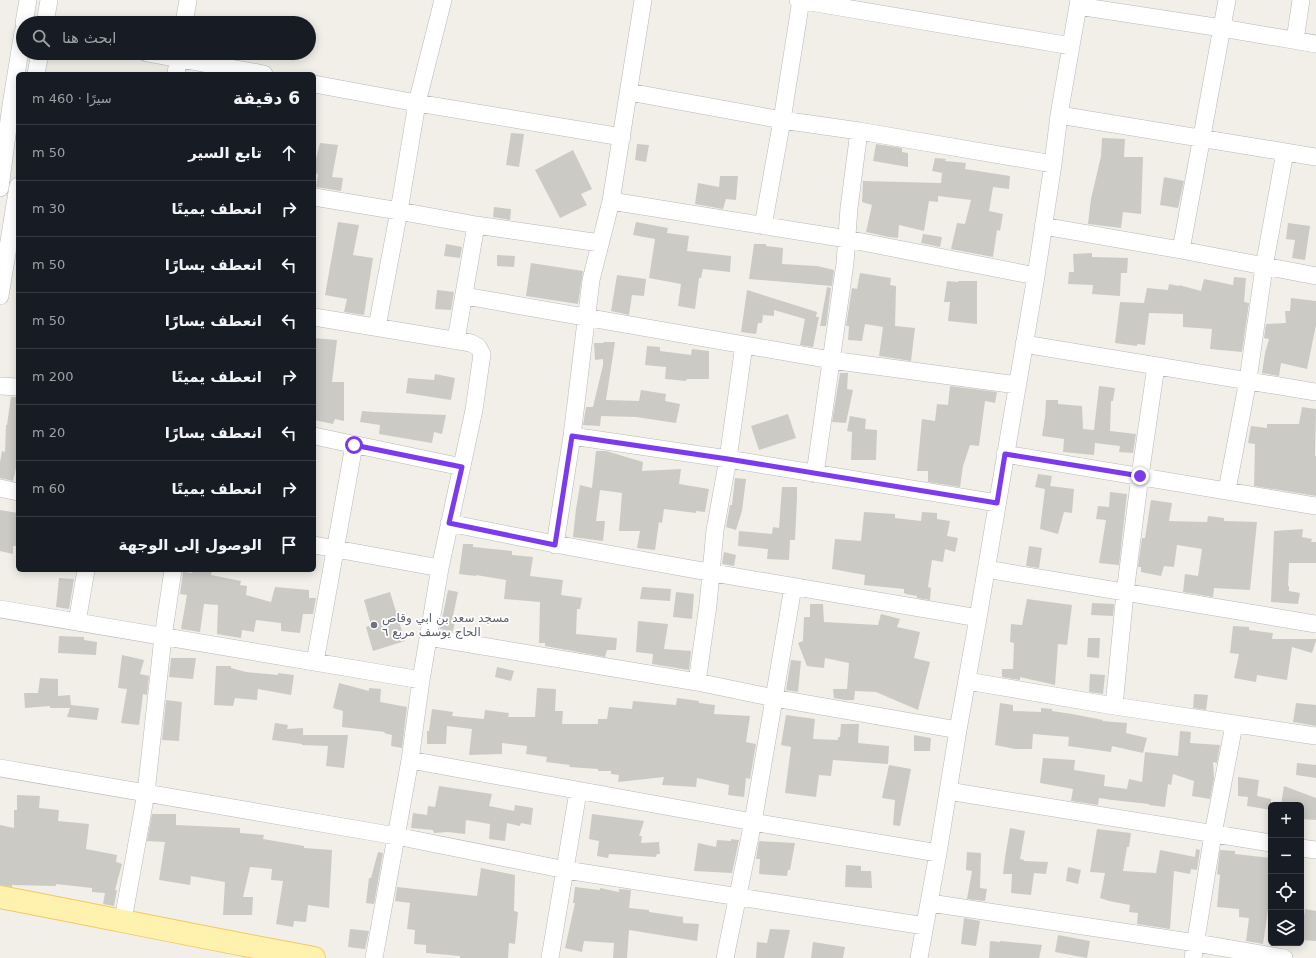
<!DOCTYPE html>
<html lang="ar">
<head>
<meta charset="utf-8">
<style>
  :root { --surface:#171b24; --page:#20242c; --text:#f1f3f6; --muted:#9ea1a6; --line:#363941 }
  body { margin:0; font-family:"DejaVu Sans",Cairo,sans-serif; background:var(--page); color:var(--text); direction:rtl }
  .controls { position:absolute; right:12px; bottom:12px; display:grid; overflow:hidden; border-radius:6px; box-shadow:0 2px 10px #0003 }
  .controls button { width:36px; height:36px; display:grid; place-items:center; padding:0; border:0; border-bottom:1px solid var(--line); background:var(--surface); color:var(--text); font:20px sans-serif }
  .stop { position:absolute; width:12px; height:12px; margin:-9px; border:3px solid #7c3aed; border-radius:50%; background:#fff }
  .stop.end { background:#7c3aed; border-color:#fff; box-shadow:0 1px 4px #0008 }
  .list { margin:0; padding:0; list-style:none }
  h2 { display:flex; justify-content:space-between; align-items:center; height:52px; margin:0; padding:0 16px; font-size:17px }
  h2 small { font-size:13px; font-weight:400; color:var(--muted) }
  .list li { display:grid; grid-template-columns:26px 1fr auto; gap:12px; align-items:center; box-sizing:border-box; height:56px; padding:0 16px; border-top:1px solid var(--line) }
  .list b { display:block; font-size:15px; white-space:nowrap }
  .list em { font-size:13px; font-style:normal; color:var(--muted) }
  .icon { flex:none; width:22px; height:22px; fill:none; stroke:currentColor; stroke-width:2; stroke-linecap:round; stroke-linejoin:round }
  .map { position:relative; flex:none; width:1316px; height:958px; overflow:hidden; direction:ltr }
  .search { position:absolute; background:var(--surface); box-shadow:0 2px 10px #0003; left:16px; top:16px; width:300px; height:44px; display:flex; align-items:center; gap:10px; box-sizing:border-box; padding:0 14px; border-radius:22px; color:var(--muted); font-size:15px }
  .panel { position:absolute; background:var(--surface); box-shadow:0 2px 10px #0003; left:16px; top:72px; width:300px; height:500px; border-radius:6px; direction:rtl }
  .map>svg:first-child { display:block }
</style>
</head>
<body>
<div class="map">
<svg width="1316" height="958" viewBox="0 0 1316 958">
  <rect width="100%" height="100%" fill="#f1efe8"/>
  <!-- building -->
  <path fill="#cccac5" d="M511 133 524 134 519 167 506 165Z
    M1102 138 1125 139 1124 157H1143L1141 214 1123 212 1121 228 1088 224 1091 199 1101 156Z
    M320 143 338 145 332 177 343 178 341 191 316 187 318 174 314 173V167Z
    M637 144 649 145 646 162 635 160Z
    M876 144 902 148V152L908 153V167L873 161Z
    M573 150 592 189 581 194 587 205 560 218 535 170Z
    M935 158 946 159 945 161 966 163 965 169 1010 176 1009 189 993 187 989 211 1003 214 1000 231 997 230 993 257 951 249 957 223 965 224 971 200 938 196V202L929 201 924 231 899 225 898 238 889 237 866 232 872 205 862 202 863 181 941 183 942 173 932 171Z
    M720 176H738L736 200 726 199 723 209 695 204 698 183 719 187Z
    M1164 177 1184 181 1178 208 1160 205Z
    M494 207 511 209 510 220 493 217Z
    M338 222 359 225 353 255 373 258 364 315 344 312 347 299 325 295Z
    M636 222 668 228 667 233 689 236 687 251 731 256 730 272 703 269 701 278H699L695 309 678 306 681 284 649 278 655 239 633 235Z
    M1288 223 1310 226 1305 260 1292 258 1295 240 1286 239Z
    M923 234 942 237 940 247 921 243Z
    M446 244 462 247 460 258 444 256Z
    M754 244H766V246L783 248 782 264 817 266 834 270 832 286 749 279Z
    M1092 253V257L1128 258 1127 273H1121L1120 296 1092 294 1093 285 1068 284 1069 272H1074L1073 254Z
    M497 255 515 256 514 267 497 266Z
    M531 263 583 271 578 304 526 296Z
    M860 273 891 278 890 285 896 286 895 326 915 328 911 361 879 356 883 327 865 324 862 341 848 340 849 326H846L852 288 857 289Z
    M617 275 646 279 644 296 632 295 629 315 611 311Z
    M1234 277 1246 278 1244 302 1249 303 1242 352 1210 349 1212 329 1183 327V314L1149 313 1145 345 1137 344V346L1115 343 1120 302 1144 303 1147 288 1168 290 1169 284 1179 286V285L1201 291 1204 279 1233 285Z
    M947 281 958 282V281H977V324L948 321 950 302H944Z
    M827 287 831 288 826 326H820Z
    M437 290 454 292 451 310 435 309Z
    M747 290 817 312 816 317H819L813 347 800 345 805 319 774 310V316L763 315 762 323H758L756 334 741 332Z
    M1291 298 1316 301V325L1307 369 1281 363 1279 376 1262 373 1265 353 1269 339 1264 338 1266 324 1286 323 1285 311H1290Z
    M314 338 337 340 332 382H344V421L335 419 333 424 314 420Z
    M604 342H615L606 400 639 401 641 390 666 394 665 401 680 404 676 423 636 417 601 416 600 426 583 425 586 407H593L603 365V359L595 360 594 343H603Z
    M647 346 660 347V351L691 355 692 349 709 351V379H687L686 381 665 379 666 367 645 365Z
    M840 373H848L847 389 853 390 846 423 832 422Z
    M435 374 455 378 451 400 406 393 408 378 434 380Z
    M950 386 997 392 995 403 985 401 979 446 970 445 963 466 960 487 928 482V471H917L922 419 935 421 937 404 948 405Z
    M1099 386 1115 388 1113 401H1111L1110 431 1136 434 1133 453 1119 452 1120 446 1095 443 1094 455 1063 452 1064 439 1042 436 1045 417 1046 400H1058V404L1082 406 1083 429 1094 430Z
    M11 397H18V459L13 481 0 478V462L2 451 5 452 6 425H7Z
    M1302 407 1316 409 1315 456H1316V496L1254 486 1255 444 1248 443 1251 426 1267 428V424H1299Z
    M362 411 374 412 446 415 442 434 434 432 432 443 379 434 380 425 360 422Z
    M788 414 796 438 759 450 751 426Z
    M850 416 866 419 865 429 877 430 876 460H851L852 432 847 431Z
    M596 451H606L643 462 642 471 681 469 679 484 709 489 705 512 696 511V513L664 509 662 523 659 522 655 550 637 548 640 531H619L622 493 600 490 596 521H605L603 541 573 537 576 509 580 485 592 488Z
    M1038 474 1052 476 1050 486 1074 489 1072 513 1064 512 1058 534 1040 529 1045 489 1035 487Z
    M735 478 746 479 742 511 736 530 726 527 730 505H732Z
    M782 487H797V498L795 540H790L789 560 767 559 768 549 738 546 739 531 772 534 773 527 779 528Z
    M1110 492 1127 494 1119 565 1099 563 1106 520 1096 519 1098 506 1109 507Z
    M1151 500 1172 503 1169 521 1207 522 1208 516 1224 518V521L1257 522 1250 590 1214 588 1213 597 1183 592 1185 574 1198 576 1202 549 1177 545 1174 567 1164 566 1161 576 1141 572V567H1138L1142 538H1145Z
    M0 510 18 513V546H13V554L0 551Z
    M864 512 895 514V518L921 521 922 512 937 513V519L950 521 947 536 958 538 955 552 945 549 943 562 932 560 928 587 931 588 930 600 917 598V596L906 594 904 593V589L864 585 865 575 832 569 835 539 861 541Z
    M1303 529 1302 537 1312 539 1311 542H1316V563H1289L1288 586H1289V591L1300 593 1298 604 1271 602 1274 531Z
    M463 544H473V547L512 551V555L533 557 530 576 563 580 561 595 582 598 580 609H577L576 634 617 638 616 650H607L605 657 545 646V643H539L540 602 504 599 506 580 476 575V576L459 574Z
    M1029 546 1042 548 1039 568 1026 566Z
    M724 552 736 555 734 566 722 564Z
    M192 570H212L211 575 241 581 240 585 247 586 246 595 271 602 275 587 309 590V598H316L313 614H303L300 633 281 631V623L256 620 254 632 242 630 241 638 217 634 218 605 204 604 200 632 181 629 187 595 180 594 183 572 192 573Z
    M59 578 74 579 69 609 56 607Z
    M642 587 671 589 670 601 640 599Z
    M448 590 458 592 453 616H456L453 631 440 629Z
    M390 592 405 641 373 651 366 627 371 625 364 600Z
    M676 592 694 594 692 619 673 617Z
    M1027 599 1072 605 1067 645 1058 644 1055 685 1020 677V680L1002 677V669H1013L1014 643 1010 642 1011 624 1022 625Z
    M1092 603 1114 604 1113 616 1091 615Z
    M810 604H823L824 622 878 625 881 614 900 619 897 627 920 632 914 658 930 662 918 710 876 692 855 691 854 700H845L834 698 833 689H847L849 663 825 658 824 668 807 666 798 643 803 641 804 617H810Z
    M638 621 668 624 664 649 691 651 689 670 652 664 653 654 636 652Z
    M1233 626 1249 627V630L1273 633 1272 639H1316V641L1312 653 1292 647 1287 680 1257 675 1256 682 1234 678 1239 654 1230 653Z
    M59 636 84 637V640L97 642 96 655 58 653Z
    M1088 638H1100L1099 658 1087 657Z
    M122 655 144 660 140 674 149 676 147 695 143 694 139 725 121 723 127 689 118 688Z
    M171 658H196L193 679 169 677Z
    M791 660 801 661 798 692 786 690Z
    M216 666H231V668L246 672 278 675V673L294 675 291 695 258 689 257 700 235 698 233 706 214 705Z
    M497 667 514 671 511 681 495 677Z
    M1090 674 1105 675 1103 694 1089 692Z
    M40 678 58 679V696L70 695 71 705 99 708 97 720 67 717 70 708H50V706L25 708 24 693H38Z
    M339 683 369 691V688L381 689 380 702 407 707 402 748 391 746 392 735 384 733 385 732 342 727 343 711 333 708Z
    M537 688 556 689 555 711H563L562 724H598V719H607L609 707 632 709 633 701 676 705 677 698 699 701V703L715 705 714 714 750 716 746 742 756 744 750 779 746 778 744 797 728 795 729 785 697 778 696 787 662 785 664 777 618 782 619 775 611 774V771H598V769L569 767 570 765 546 762 547 757 526 754 527 746 502 743V754L469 755 472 729 447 726 446 744H427V731H429L432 709 453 712 452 716 484 719 485 710 509 713 508 717H535Z
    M1194 694 1208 695 1206 710 1193 708Z
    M166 700 182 702 179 741 162 740Z
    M1000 703 1013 705V711L1041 712V708L1052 709V711L1072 714 1103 720 1102 721 1127 723 1126 733 1147 738 1143 753 1112 746 1111 752 1068 746 1069 737 1033 734 1032 749H1015L995 745Z
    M1296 703 1316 705V726L1293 722Z
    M786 715 815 719 813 739 838 740V737H840L841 724H859L858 743 889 746 888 764 833 760 831 776 819 775 816 797 785 793 791 747 781 745Z
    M275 723 288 725 287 729 303 728V735H348L344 768 326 766 328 746 302 745V744L272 740Z
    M1180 731 1191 732 1190 743 1220 745 1217 763 1213 762 1214 778 1210 799 1192 796 1194 781 1173 774 1171 785 1168 784 1165 807 1149 805V804L1112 800 1099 798 1098 805 1071 801 1073 789 1040 783 1043 758 1075 760 1074 770 1105 775 1104 786 1127 789 1129 779 1142 782 1145 752 1178 756Z
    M914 735 931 738 930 751H914Z
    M1297 763 1316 765V778L1296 775Z
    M889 765 911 769 900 826 893 825 895 800 882 798Z
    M1238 777 1259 780 1257 796 1271 799V810L1247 806 1248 797 1238 796Z
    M439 786 492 794 489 806 514 811 515 805 533 808 531 825 521 823 520 826 507 823 505 841 489 839 490 824 466 820 465 834 448 832 434 833 433 830 411 828 413 813 427 815 428 806 435 807Z
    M1284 786 1316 798V820L1301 819V805H1281Z
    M17 795 40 796 39 808 59 810 58 821 89 824 86 849 117 855 116 862 122 864 115 890H117L114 906 103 904 105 893 92 892V888L56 884V886L12 885V887L0 885V825L14 828V810H17Z
    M152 814H176V825L240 828V833L264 835 263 839 304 846V848L332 850 329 908 308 905 306 922 294 921 293 927 276 924 283 881 271 880 272 869 250 867 243 897H253L252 915H223L225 882 191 876 190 885 159 880 165 842 147 841Z
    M592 814 644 821 639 836H642L641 843 659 842 660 854H657L656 857 609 854 608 858 597 856 599 841 589 839Z
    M1010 828 1025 831 1020 859 1024 860V861L1048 862 1046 874 1034 873 1031 895 1011 893 1012 874H1003L1005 858Z
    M1097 829 1131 833 1129 847H1127L1123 871 1156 873 1160 850 1195 857 1196 849 1200 850 1197 870 1191 869 1190 874 1174 871 1170 929 1137 924 1138 913 1129 912 1130 905 1109 901 1100 898 1105 873 1090 872Z
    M731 839 739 840 732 873 694 871 698 843 716 847 717 840 731 841Z
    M759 841 795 843 790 870H788L787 876 759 874 760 859H756Z
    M1220 850 1235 851V854L1271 858V909H1268L1263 944 1246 941 1249 918 1239 917V909L1217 907 1220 875 1217 874Z
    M378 852 383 853 374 904 366 903 369 878H371Z
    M967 852 981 853 980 888 987 889 985 901 967 899 972 871 966 870Z
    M846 865 861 866V871H871L872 888 845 887Z
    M1068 867 1081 870 1078 884 1066 881Z
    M481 868 515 875 514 911 518 912 515 944 509 943 508 958H460V956L426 953V945L414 944 415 930 407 929 410 903 395 901 397 887 477 896Z
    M575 887 600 890V888L619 892V889L631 890 629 908 649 910V912L683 917V923L699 924 697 941 629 930 627 958H613L614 943 584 941 582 952 565 948 575 903H573Z
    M1305 909 1316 911V941L1301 940 1302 923H1303Z
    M964 918 980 921 976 946 961 944Z
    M350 929 369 931 365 949 348 947Z
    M770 929 790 930 784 958H756L757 942 767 943Z
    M1058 935 1090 941 1087 958 1055 952Z
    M990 941 1000 942V941L1042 945 1039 958H989Z
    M813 942 845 947 843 958H811Z"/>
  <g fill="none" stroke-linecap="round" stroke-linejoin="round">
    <!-- minor casing -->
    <g stroke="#b5b8bc" stroke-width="18">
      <path id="minor" d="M798 0 1071 46
        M1078 6 1222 28 1316 44
        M24 23 28 0
        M45 23 49 0
        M184 23 188 0
        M1295 40 1301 0
        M147 53 264 74
        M36 74 40 53
        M176 74 179 53
        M314 84 417 103 622 137
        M629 92 782 120 859 131 1053 164
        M1059 115 1316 157
        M0 188 11 105 23 32
        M314 197 399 211 476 225 600 243
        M611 201 847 239 1036 276
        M763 226 782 120 801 0
        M1043 226 1181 250 1316 276
        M1181 250 1227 0
        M0 296 18 186
        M465 296 831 360 1017 385
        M314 317 471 343 478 347 482 354 474 410 440 568 421 680 410 760 374 958
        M377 327 399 211 417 103 443 0
        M456 340 476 225
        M1024 344 1316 392
        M0 386 18 387
        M314 436 462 467
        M572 436 728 459 997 503
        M1005 454 1316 506
        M815 474 845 263 849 208 859 131
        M0 488 18 492
        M1227 490 1248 380 1264 267 1285 152
        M449 523C625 559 801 588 978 618
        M314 545 440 568
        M555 545 572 436 591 280 611 201 643 0
        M986 569 1316 624
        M0 609 421 680
        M77 622 86 570
        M428 637 697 682 774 698 958 730
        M315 662 354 445
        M967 681 1114 706 1316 736
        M697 682 708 605 715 530 728 459 744 345
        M1114 706 1125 593 1140 476 1156 366
        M410 760 753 822 938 853
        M0 768 396 836 566 870 925 926
        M948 791 1271 843
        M1301 848 1316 850
        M930 903 1196 943 1284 958
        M123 920 146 793 163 637 173 570
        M550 958 578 792
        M725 958 753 822 793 587
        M919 958 938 853 958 730 978 618 1036 276 1053 164 1059 115 1079 0
        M1193 958 1213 834 1234 725"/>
    </g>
    <!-- major casing -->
    <g stroke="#f2c960" stroke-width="24">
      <path id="major" d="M0 897C105 917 209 939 314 958"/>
    </g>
    <!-- minor -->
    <use href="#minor" stroke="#fff" stroke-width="17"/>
    <!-- major -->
    <use href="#major" stroke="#fff2af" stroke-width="22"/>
  </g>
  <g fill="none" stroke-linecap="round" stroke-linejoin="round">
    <!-- route -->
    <path stroke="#7c3aed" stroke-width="5" d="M354 445 462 467 449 523 555 545 572 436 728 459 997 503 1005 454 1140 476"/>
  </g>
  <!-- markers -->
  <circle fill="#6b7280" stroke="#fff" stroke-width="1.5" cx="374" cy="625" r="4"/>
  <g text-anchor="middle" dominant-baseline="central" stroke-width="3.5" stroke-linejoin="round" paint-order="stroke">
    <!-- worship labels -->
    <g font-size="12" fill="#5b616d" stroke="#fff" text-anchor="start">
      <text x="382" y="618">مسجد سعد بن ابي وقاص<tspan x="382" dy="14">الحاج يوسف مربع ٦</tspan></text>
    </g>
  </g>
</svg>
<div class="controls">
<button>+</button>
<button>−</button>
<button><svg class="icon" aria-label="locate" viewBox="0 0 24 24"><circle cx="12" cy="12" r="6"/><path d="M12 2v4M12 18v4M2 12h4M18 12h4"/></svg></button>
<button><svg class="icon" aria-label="layers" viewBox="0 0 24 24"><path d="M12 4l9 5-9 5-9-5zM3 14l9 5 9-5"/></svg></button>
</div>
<div class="stop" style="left:354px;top:445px"></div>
<div class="stop end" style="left:1140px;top:476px"></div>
<div class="search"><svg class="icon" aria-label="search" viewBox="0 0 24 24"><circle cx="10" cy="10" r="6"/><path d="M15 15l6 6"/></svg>ابحث هنا</div>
<section class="panel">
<h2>6 دقيقة<small>سيرًا · 460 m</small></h2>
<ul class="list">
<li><svg class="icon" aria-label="ahead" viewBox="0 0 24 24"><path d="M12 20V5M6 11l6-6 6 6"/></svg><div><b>تابع السير</b></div><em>50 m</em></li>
<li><svg class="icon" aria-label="right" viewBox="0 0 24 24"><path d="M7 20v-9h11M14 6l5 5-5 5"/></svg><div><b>انعطف يمينًا</b></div><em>30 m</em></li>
<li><svg class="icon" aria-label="left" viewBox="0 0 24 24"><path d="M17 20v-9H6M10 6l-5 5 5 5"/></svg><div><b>انعطف يسارًا</b></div><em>50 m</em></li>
<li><svg class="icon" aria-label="left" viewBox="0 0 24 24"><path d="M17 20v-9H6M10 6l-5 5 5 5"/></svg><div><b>انعطف يسارًا</b></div><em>50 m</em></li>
<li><svg class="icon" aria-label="right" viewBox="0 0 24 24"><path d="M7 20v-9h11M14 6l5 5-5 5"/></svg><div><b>انعطف يمينًا</b></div><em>200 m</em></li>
<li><svg class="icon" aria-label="left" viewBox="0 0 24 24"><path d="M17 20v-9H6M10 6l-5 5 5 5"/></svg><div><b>انعطف يسارًا</b></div><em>20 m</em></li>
<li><svg class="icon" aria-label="right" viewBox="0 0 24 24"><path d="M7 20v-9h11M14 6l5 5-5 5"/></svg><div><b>انعطف يمينًا</b></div><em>60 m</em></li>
<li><svg class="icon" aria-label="arrive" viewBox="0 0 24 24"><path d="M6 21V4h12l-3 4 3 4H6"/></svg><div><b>الوصول إلى الوجهة</b></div></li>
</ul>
</section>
</div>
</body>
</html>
